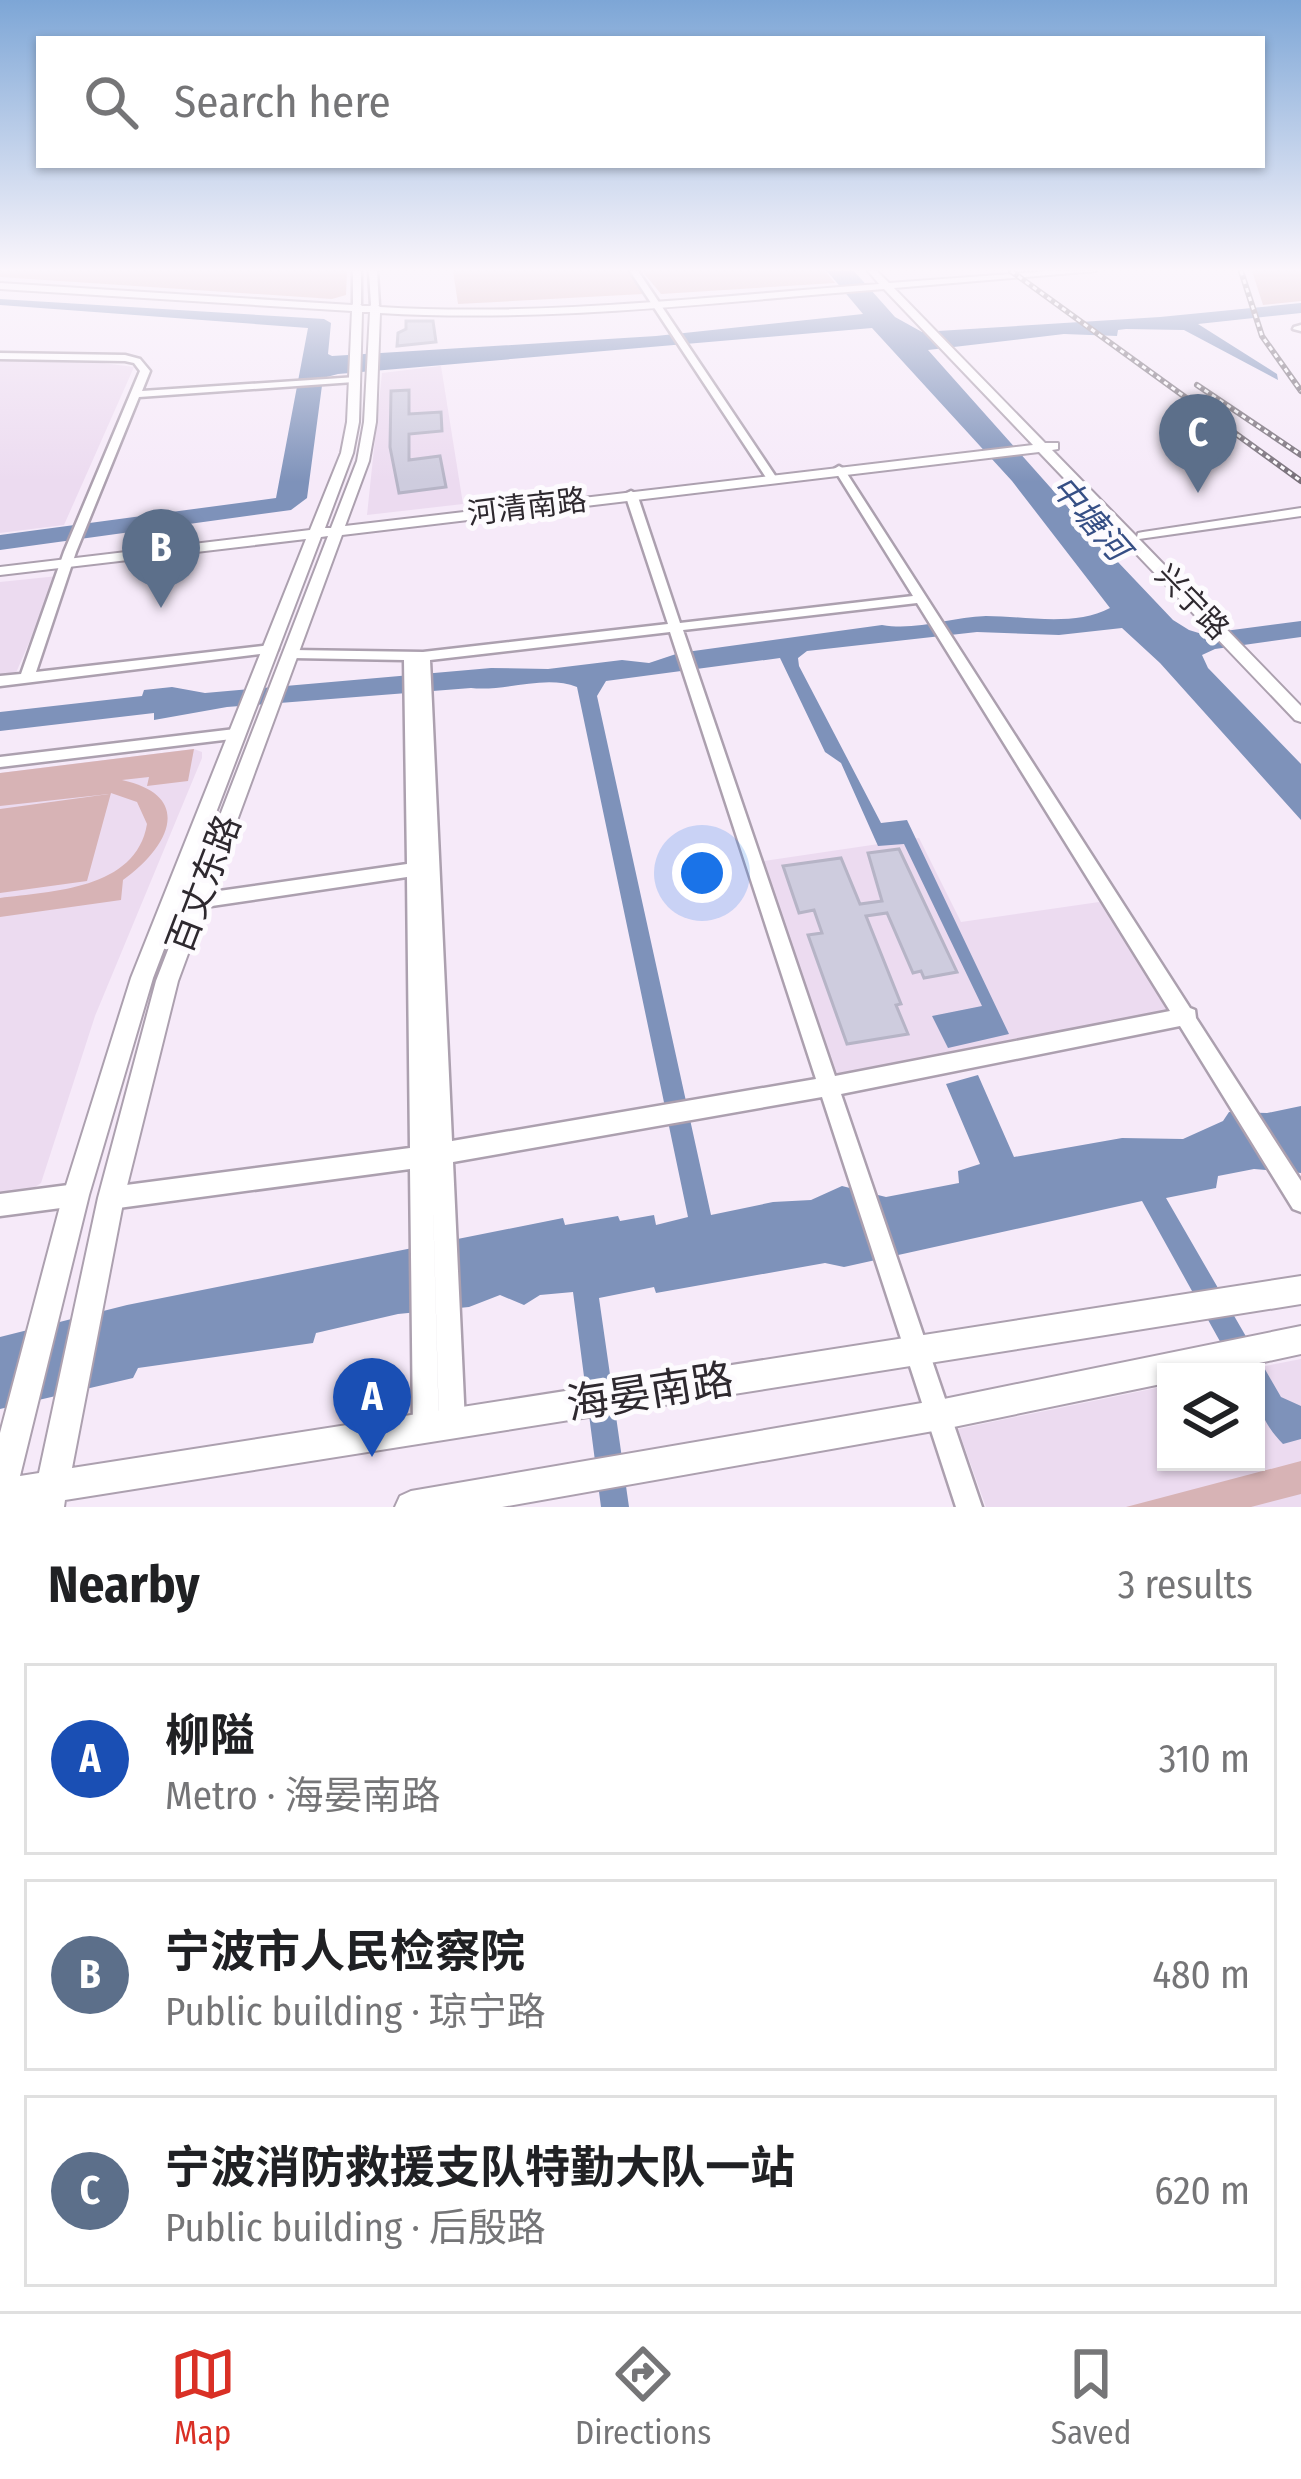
<!DOCTYPE html>
<html lang="en">
<head>
<meta charset="utf-8">
<style>
  :root { --surface:#fff; --page:#f6f6f6; --text:#202124; --muted:#757577; --line:#e0e0e0; --accent:#d93025 }
  body { margin:0; font-family:"Fira Sans Condensed","Noto Sans SC",sans-serif; background:var(--page); color:var(--text) }
  .controls { position:absolute; right:36px; bottom:36px; display:grid; overflow:hidden; border-radius:0px; box-shadow:0 3px 9px #0004 }
  .controls button { width:108px; height:108px; display:grid; place-items:center; padding:0; border:0; border-bottom:3px solid var(--line); background:var(--surface); color:var(--text); font:60px sans-serif }
  .you { position:absolute; left:702px; top:873px; width:42px; height:42px; margin:-30px; border:9px solid #fff; border-radius:50%; background:#1a73e8; box-shadow:0 0 0 18px #1a73e833 }
  .badge { display:grid; place-items:center; width:78px; height:78px; border-radius:50%; background:var(--accent); color:#fff; font-size:39px; font-weight:700 }
  .pin { position:absolute; translate:-50% -99px; filter:drop-shadow(0 3px 6px #0008) }
  .pin::after { content:''; position:absolute; top:63px; width:42px; height:36px; background:inherit; clip-path:polygon(0 0,100% 0,50% 100%) }
  .list { margin:0; padding:0; list-style:none }
  h2 { display:flex; justify-content:space-between; align-items:center; height:156px; margin:0; padding:0 48px; font-size:51px }
  h2 small { font-size:39px; font-weight:400; color:var(--muted) }
  .list li { display:grid; grid-template-columns:78px 1fr auto; gap:36px; align-items:center; box-sizing:border-box; height:192px; margin:0 24px 24px; padding:0 24px; border:3px solid var(--line); border-radius:0px }
  .list b { display:block; font-size:45px; white-space:nowrap }
  .list p { margin:0; font-size:39px; white-space:nowrap; color:var(--muted) }
  .list em { font-size:39px; font-style:normal; color:var(--muted) }
  .icon { flex:none; width:66px; height:66px; fill:none; stroke:currentColor; stroke-width:2; stroke-linecap:round; stroke-linejoin:round }
  .map { position:relative; flex:none; width:1301px; height:1507px; overflow:hidden }
  .search { position:absolute; background:var(--surface); box-shadow:0 3px 9px #0004; left:36px; right:36px; top:36px; height:132px; display:flex; align-items:center; gap:30px; box-sizing:border-box; padding:0 42px; border-radius:0px; color:var(--muted); font-size:45px }
  .sheet { height:804px; background:var(--surface) }
  nav { display:flex; justify-content:space-around; align-items:center; box-sizing:border-box; height:168px; border-top:3px solid var(--line); background:var(--surface); font-size:33px; color:var(--muted) }
  nav a { display:grid; justify-items:center; gap:6px }
  nav .on { color:var(--accent) }
  .map>svg:first-child { display:block }
</style>
</head>
<body>
<div class="map">
<svg width="1301" height="1507" viewBox="0 0 1301 1507">
  <rect width="100%" height="100%" fill="#f6eaf9"/>
  <!-- built -->
  <path fill="#ecdbf0" d="M0 359 79 360 134 367 64 525 0 533Z
    M441 366 463 504 367 515 382 373Z
    M58 576 15 675 0 677V582Z
    M194 749 202 752V758L95 1016 41 1183 32 1189 0 1194V773Z
    M919 838 961 922 1106 901 1173 1012 1017 1038 837 1080 764 861Z
    M1301 1359V1507H986L958 1429 1166 1386V1462H1256V1372H1235Z"/>
  <!-- green -->
  <path fill="#d7b3b5" d="M0 271H347L346 295 332 299 0 277Z
    M453 271H630L643 294 458 304Z
    M642 271H825L835 283 661 294Z
    M1252 271H1301V301L1263 305Z
    M194 749 188 781 147 786 149 777 122 780C195 796 169 847 123 880L121 900 0 917V898C51 891 136 890 147 824L137 802 111 793 87 881 0 893V809L109 794 0 806V773Z
    M1301 1461V1494L1251 1507H1126Z"/>
  <!-- water -->
  <path fill="#7e92ba" d="M827 271H854L895 317 922 332 1160 317 1301 303V313L1198 324 1277 374 1278 380 1184 330 1126 329 1118 330 1117 336 1064 334 928 350 1074 514 1102 535 1117 561 1173 620 1189 630 1202 634 1301 621V637L1215 649 1202 655 1208 668 1301 764V820L1160 663 1122 628 1059 635 977 632 807 651 798 658 799 666 881 823 907 820 1009 1034 948 1048 932 1016 982 1006 904 844 878 846 841 763 825 752 780 658 606 681 597 696 711 1215 773 1202 811 1200 842 1186 886 1197 959 1183 958 1171 980 1164 946 1084 978 1075 1014 1157 1122 1138 1183 1139 1223 1121 1229 1112 1267 1113 1301 1106V1173L1254 1169 1218 1176 1216 1188 1166 1198 1281 1397 1301 1406V1439L1283 1444C1261 1421 1256 1403 1256 1372H1237L1142 1201 844 1267 825 1263 656 1293 654 1287 599 1298 629 1507H601L573 1292 540 1295 524 1305 500 1295 469 1307 398 1314 316 1333 313 1343 138 1368 133 1378 0 1409V1337L127 1305 563 1218 565 1225 618 1216 620 1221 654 1215 656 1225 688 1217 577 687C545 674 505 692 471 688L227 707 154 720V713L0 731V712L142 696 144 690 172 687 205 693 491 668 548 669 622 660 649 663 679 653 882 625C918 631 950 617 986 616 1025 616 1074 627 1110 608L1012 481 872 328 338 374 323 378 307 498 291 510 0 550V535L276 498 308 328 0 305V299L324 319 331 323 328 354 332 356 656 336 863 314Z"/>
  <!-- building -->
  <path fill="#ceccde" stroke="#b6b4c6" stroke-width="3" d="M406 321H433L436 342 397 346 398 333 406 329Z
    M409 390V414L441 412 442 431 409 434V460L440 456 446 487 399 493 390 447 391 391Z
    M899 849 957 972 924 978 921 971 913 973 887 913 866 916 901 1004 896 1005 908 1034 847 1044 808 935 822 933 814 910 799 913 783 866 841 858 860 904 882 901 868 853Z"/>
  <g fill="none" stroke-linecap="round" stroke-linejoin="round">
    <!-- minor casing -->
    <g stroke="#aca0af" stroke-width="5">
      <path id="minor" d="M353 271H361V304L357 306 353 304Z
        M369 271H377L379 305 375 307 371 305Z
        M630 271H638L776 477 775 479H767Z
        M1301 325V331L1293 329 1294 327Z
        M0 353 125 355 140 359 150 371 142 391 357 377 359 379 354 382 139 397 76 552 36 672 271 645 278 649 276 652 0 686V676L21 674 64 552 140 371 134 363 125 361 0 359Z
        M839 466 844 469 1190 1008 1195 1010 1196 1018 1301 1181V1212L1293 1209 1180 1026 841 1094 982 1507H956L822 1097 453 1162 465 1423 461 1432 452 1436 443 1432 439 1423 432 1166 439 1427 435 1436 426 1440 417 1436 413 1427 410 1169 111 1209 103 1206 100 1198 103 1190 111 1187 410 1148 407 877 198 908 192 906 189 901 192 896 198 894 407 864 404 660 293 658 286 654 293 650 423 652 668 624 625 494 631 491 637 494 680 623 913 596 834 469ZM917 603 1170 1011 835 1076 683 630ZM670 632 816 1079 452 1141 430 660Z
        M235 729 240 730 242 734 240 738 0 767V757Z
        M76 1184 84 1187 87 1195 84 1203 76 1206 0 1216V1194Z"/>
    </g>
    <!-- major casing -->
    <g stroke="#aca0af" stroke-width="4">
      <path id="major" d="M868 271H877L889 283 1051 271H1096L894 288 1045 443H1058V449L1052 450 1137 537 1138 533 1143 532 1301 508V516L1139 539 1301 706V722L1295 720 1039 452 342 535 178 981 124 1198 72 1468 1301 1276V1304L65 1500 64 1507H0V1433L63 1195 131 978 306 539 0 575V567L310 530 341 453 347 422 352 311 0 289V283L352 305 357 301 362 306H370L375 302 380 307C546 317 714 296 879 284ZM884 289 1033 445 345 526 369 461 376 422 380 313C547 323 717 302 884 289ZM362 312H370L364 422 357 461 331 528H325L353 453 359 422ZM328 536 156 981 98 1198 39 1473 20 1476 89 1195 153 978 321 537Z
        M1301 1326V1354L1217 1372H1166V1383L939 1430 502 1507H395L400 1496 411 1491 939 1400Z"/>
    </g>
    <!-- minor -->
    <use href="#minor" fill="#fff" fill-rule="evenodd"/>
    <!-- major -->
    <use href="#major" fill="#fff" fill-rule="evenodd"/>
    <!-- rail casing -->
    <g stroke="#766e78" stroke-width="6">
      <path id="rail" d="M1011 271 1301 481
        M1241 271 1262 336 1301 391
        M1197 385 1301 455"/>
    </g>
    <!-- rail -->
    <use href="#rail" stroke="#fdfbfe" stroke-width="3" stroke-dasharray="4.5" stroke-linecap="butt"/>
  </g>
  <!-- sky -->
  <linearGradient id="sky" x2="0" y2="1"><stop stop-color="#7da6d6"/><stop offset="0.56" stop-color="#fbf6fc"/><stop offset="1" stop-color="#fbf6fc" stop-opacity="0"/></linearGradient>
  <rect width="1301" height="482" fill="url(#sky)"/>
  <g text-anchor="middle" dominant-baseline="central" stroke-width="10" stroke-linejoin="round" paint-order="stroke">
    <!-- far-street labels -->
    <g font-size="30" fill="#2e292f" stroke="#fdfbfe">
      <text transform="translate(527 507) rotate(-7)">河清南路</text>
      <text transform="translate(1192 602) rotate(46)">兴宁路</text>
    </g>
    <!-- far-water labels -->
    <g font-size="33" font-style="italic" fill="#364f85" stroke="#fdfbfe">
      <text transform="translate(1090 518) rotate(49)">中塘河</text>
    </g>
    <!-- street labels -->
    <g font-size="36" fill="#2e292f" stroke="#fdfbfe">
      <text transform="translate(204 884) rotate(-69)">百丈东路</text>
    </g>
    <!-- near-street labels -->
    <g font-size="42" fill="#2e292f" stroke="#fdfbfe">
      <text transform="translate(650 1392) rotate(-9)">海晏南路</text>
    </g>
  </g>
</svg>
<div class="controls">
<button><svg class="icon" aria-label="layers" viewBox="0 0 24 24"><path d="M12 4l9 5-9 5-9-5zM3 14l9 5 9-5"/></svg></button>
</div>
<div class="you"></div>
<div class="pin badge" style="left:372px;top:1457px;background:#1a4fb4">A</div>
<div class="pin badge" style="left:161px;top:608px;background:#5c6f8a">B</div>
<div class="pin badge" style="left:1198px;top:493px;background:#5c6f8a">C</div>
<div class="search"><svg class="icon" aria-label="search" viewBox="0 0 24 24"><circle cx="10" cy="10" r="6"/><path d="M15 15l6 6"/></svg>Search here</div>
</div>
<section class="sheet">
<h2>Nearby<small>3 results</small></h2>
<ul class="list">
<li><span class="badge" style="background:#1a4fb4">A</span><div><b>柳隘</b><p>Metro · 海晏南路</p></div><em>310 m</em></li>
<li><span class="badge" style="background:#5c6f8a">B</span><div><b>宁波市人民检察院</b><p>Public building · 琼宁路</p></div><em>480 m</em></li>
<li><span class="badge" style="background:#5c6f8a">C</span><div><b>宁波消防救援支队特勤大队一站</b><p>Public building · 后殷路</p></div><em>620 m</em></li>
</ul>
</section>
<nav>
<a class="on"><svg class="icon" aria-label="map" viewBox="0 0 24 24"><path d="M3 6l6-2 6 2 6-2v14l-6 2-6-2-6 2zM9 4v14M15 6v14"/></svg>Map</a>
<a><svg class="icon" aria-label="directions" viewBox="0 0 24 24"><path d="M12 3l9 9-9 9-9-9zM9 14v-3h6M13 9l2 2-2 2"/></svg>Directions</a>
<a><svg class="icon" aria-label="saved" viewBox="0 0 24 24"><path d="M7 4h10v16l-5-4-5 4z"/></svg>Saved</a>
</nav>
</body>
</html>
